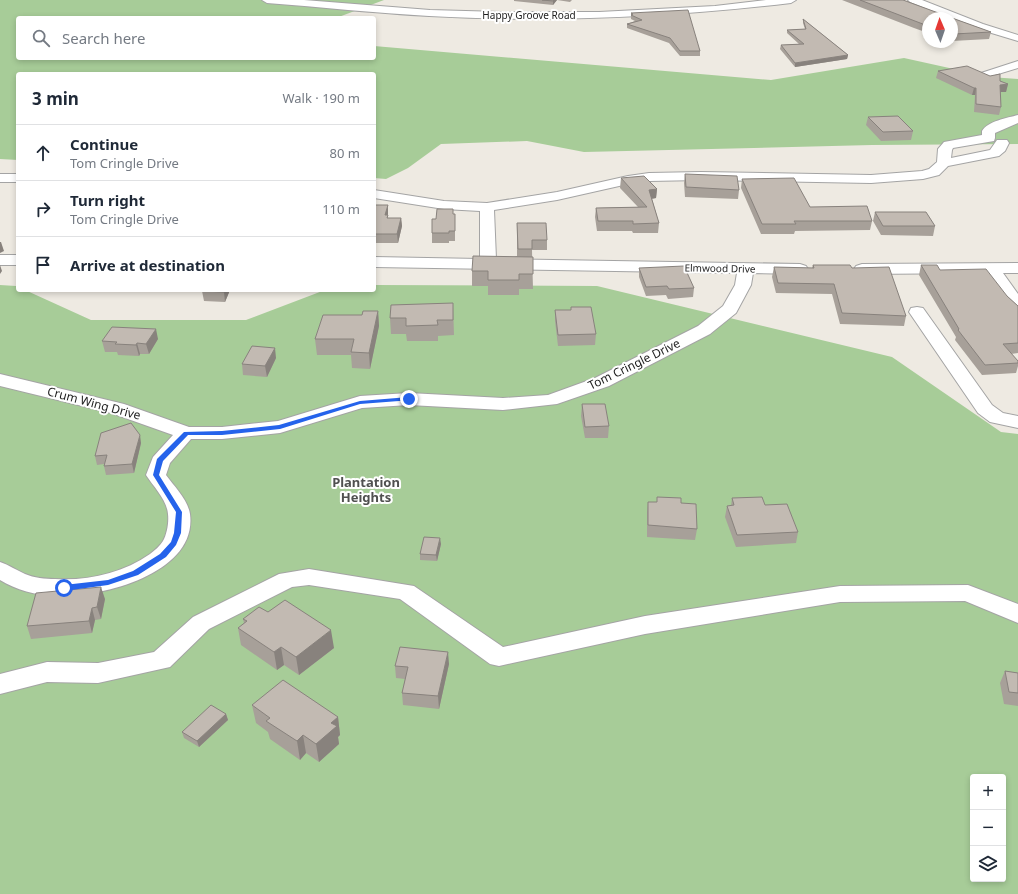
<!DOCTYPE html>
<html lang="en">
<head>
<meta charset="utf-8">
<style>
  :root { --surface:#fff; --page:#f2f2f3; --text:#1f2937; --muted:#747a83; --line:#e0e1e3 }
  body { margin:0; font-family:"Noto Sans",sans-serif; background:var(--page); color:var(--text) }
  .controls { position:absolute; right:12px; bottom:12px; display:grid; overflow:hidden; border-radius:4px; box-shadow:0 2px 6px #0003 }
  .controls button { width:36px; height:36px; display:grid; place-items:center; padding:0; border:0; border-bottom:1px solid var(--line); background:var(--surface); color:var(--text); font:20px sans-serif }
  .compass { position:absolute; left:922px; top:12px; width:36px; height:36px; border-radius:50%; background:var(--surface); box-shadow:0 2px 6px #0003; rotate:358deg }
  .stop { position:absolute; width:12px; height:12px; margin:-9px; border:3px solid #2563eb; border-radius:50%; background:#fff }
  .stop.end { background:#2563eb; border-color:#fff; box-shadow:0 1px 4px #0008 }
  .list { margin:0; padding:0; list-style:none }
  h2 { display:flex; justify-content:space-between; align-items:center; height:52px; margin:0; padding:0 16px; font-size:17px }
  h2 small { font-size:13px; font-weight:400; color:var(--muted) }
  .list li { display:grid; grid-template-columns:26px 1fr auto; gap:12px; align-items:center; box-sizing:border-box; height:56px; padding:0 16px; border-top:1px solid var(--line) }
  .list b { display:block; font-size:15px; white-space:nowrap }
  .list p { margin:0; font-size:13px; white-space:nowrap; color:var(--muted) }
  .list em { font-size:13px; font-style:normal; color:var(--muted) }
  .icon { flex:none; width:22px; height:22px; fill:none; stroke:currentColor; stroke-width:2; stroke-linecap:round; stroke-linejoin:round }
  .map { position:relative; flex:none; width:1018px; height:894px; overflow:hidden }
  .search { position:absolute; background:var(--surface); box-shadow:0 2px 6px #0003; left:16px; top:16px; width:360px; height:44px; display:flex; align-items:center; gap:10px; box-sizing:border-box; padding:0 14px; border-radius:4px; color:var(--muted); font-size:15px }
  .panel { position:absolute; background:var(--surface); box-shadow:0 2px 6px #0003; left:16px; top:72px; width:360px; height:220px; border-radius:4px }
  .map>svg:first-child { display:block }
</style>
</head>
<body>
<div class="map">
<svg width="1018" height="894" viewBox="0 0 1018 894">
  <rect width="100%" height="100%" fill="#eeeae2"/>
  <!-- forest -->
  <path fill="#a7cc98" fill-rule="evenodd" d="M0 0H384L336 18H18V58H374V46L771 80 904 58 990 77 1018 79V144L872 145 584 152 527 141 441 144 408 168 386 179 374 178V74H18V160L0 159Z
    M0 285 16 286 18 287V290H25L91 320H246L325 290H374V285L597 286 892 357 1001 432 1018 434V894H0ZM973 777H1003V879H973Z"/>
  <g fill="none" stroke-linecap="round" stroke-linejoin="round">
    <!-- minor casing -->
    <g stroke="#a4a4a4" stroke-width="2">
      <path id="minor" d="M262 0H304L430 10 501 12H599L715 6 766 0H796L791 3C671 17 550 23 429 16 375 13 321 7 267 3Z
        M908 0H922L983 24 1018 35V41L975 28 910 2Z
        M1018 61V68L985 78 981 77 979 75 981 73Z
        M1018 115V123L995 133V138L994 141 953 148 952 150 951 158 990 150 997 140H1007L1009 143 1005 151 999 156 948 166 939 175 923 179 871 183 701 180 649 181 628 184 557 200 494 210 496 259 800 264 806 266 808 269 806 272 800 274 753 273 751 285 736 313 710 334 609 386 557 404 503 410 409 405 362 408 280 433 222 439H191L170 463 166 475C174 486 188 500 190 514 198 574 100 598 55 596 36 595 16 590 0 580V562C9 565 16 570 25 574 34 578 45 579 55 579 88 581 123 573 150 554 155 550 160 546 163 541 167 534 169 522 168 514 167 500 153 486 146 475L153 457 173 435 111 413 0 386V374L124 404 189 427H222L278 421 360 396 409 393 503 398 548 395 595 378 698 326 723 306 735 285 737 273 374 267V257L480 259V211L444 209 374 198V190L444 201 487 203 557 192 628 176 649 173 701 172 871 175 922 171 929 169 937 162 938 149 944 142 982 135V131C988 121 1007 118 1018 115Z
        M0 174H18V182H0Z
        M0 255H18V265H0Z
        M1018 263V273H1003L1018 294V311L1012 310 986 273 862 274 856 272 854 269 856 266 862 264Z
        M917 307 923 308 992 405 1003 413 1018 416V428L990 422 978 413 909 312 911 308Z
        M309 569 414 586 503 647 645 616 840 586 968 585 1018 604V623L965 601 840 602 645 634 499 666 490 664 400 599 309 585 292 587 209 629 170 667 98 683 47 682 0 694V674L47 662 98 663 154 652 193 617 279 574Z"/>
    </g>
    <!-- minor -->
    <use href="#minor" fill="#fff" fill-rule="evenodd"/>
  </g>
  <!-- wall -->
  <path fill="#a7a099" d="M514 0H572L570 2 557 0 553 5 514 1Z
    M842 0H903L928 18V33L914 28Z
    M631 13 700 51V56H680L669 43 627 28V24L635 21 631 19Z
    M952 18 991 32 989 39 952 41Z
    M803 19 848 55 847 59 795 67 780 49 781 45 799 44 787 33V30L805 29 803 23Z
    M938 71 1000 81 1008 84 1006 92H1001V107L999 115 974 112 975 95H972L936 78Z
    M868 117 913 131 911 140 881 141 866 125Z
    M685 174 739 190 738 199 685 197 684 183Z
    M621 178 657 189 656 198 652 199 659 223 658 233H633L632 231H597L595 217 596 208 638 207 620 188Z
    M742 179 810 207 872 221 870 230 795 231 794 234H761L741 188Z
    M374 205H388V218H401L402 226 398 243H374Z
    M875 212 935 226 933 236 881 235 873 221Z
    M453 214 455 224V241H449V243H432V233L436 219Z
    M517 223 547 240V250H532L533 289H519V295H488V286H472V271L517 256Z
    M813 265 852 268 906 316 904 326 840 324 832 294 776 293 772 277 774 267 812 268Z
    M921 265 940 270 1007 296 1018 306V353L1011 354 1018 361V366L1016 373 982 375 955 340 956 337 919 275Z
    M639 268 694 288 693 297 668 299 666 295 646 296 639 277Z
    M139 290H230L225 302 204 301 202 291H139Z
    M453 303 454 335 438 336V341H407L406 334H391L390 318Z
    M571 307 596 334 595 345 558 346 555 321V310H571Z
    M378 311 379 326 370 369 352 368 351 355H317L315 339 362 315Z
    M158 339 149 354H140L139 356 118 355 117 352H105L102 341Z
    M276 358 267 377 243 375 242 364Z
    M582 404 609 426 608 438H585L581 416Z
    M141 443 134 473 106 475 104 466V464L97 465 95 456Z
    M657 497 681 503 697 529 695 540 647 537V513L648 502H657Z
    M732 498 765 505 798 532 796 543 736 547 725 517 727 506H731Z
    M441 544 437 561 420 560V554Z
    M105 599 101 619 95 620 92 633 31 639 27 626Z
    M268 612 334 648 299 675 284 665 277 670 241 645 238 628 244 623 243 619Z
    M449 664 439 709 403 705 402 693 405 679 396 678 395 666Z
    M1005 671 1018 673V706L1004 704 1000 683Z
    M252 705 338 717 340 735 338 737 339 744 319 762 306 753 300 760 270 739 268 732 256 723Z
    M226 714 228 720 199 747 184 738 182 732Z"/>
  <!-- shaded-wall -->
  <path fill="#88827d" d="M554 0H557L553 5V1Z
    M848 55 847 59 795 67V63Z
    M1008 84 1006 92H999L1000 85Z
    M974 88H976L975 95H972Z
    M657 189 656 198 648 199 649 190Z
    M388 205V214L385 224V215Z
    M401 218 402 226 398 243 397 234Z
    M0 242H1L4 251 0 253Z
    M0 265 2 271 0 274Z
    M224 290H230L225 302 224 292Z
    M378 311 379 326 370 369 369 353Z
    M156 329 158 339 149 354 146 344Z
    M137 343 140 354 139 356 136 345Z
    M275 348 276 358 267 377 265 366Z
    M140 435 141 443 134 473 132 464Z
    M440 538 441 544 437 561 436 555Z
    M101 587 105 599 101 619 97 607Z
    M92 608 95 620 92 633 89 621Z
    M331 630 334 648 299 675 296 657Z
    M281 647 284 665 277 670 274 652Z
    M448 652 449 664 439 709 438 696Z
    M226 714 228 720 199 747 197 741Z
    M338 717 340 735 338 737 339 744 319 762 316 744 331 723Z
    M303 735 306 753 300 760 297 741Z"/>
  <!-- building -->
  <path fill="#c2bab2" stroke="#88827d" d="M542 0H554L553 1Z
    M860 0H903L952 18H928V26Z
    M688 10 700 51H680L670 38 627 24 642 20 631 15 633 14 631 13Z
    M952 18 991 32 954 34H952Z
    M803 19 848 55 795 63 781 45 804 44 787 30 806 29Z
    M967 66 990 76 1000 74V81L1008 84 1000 85 1001 107 976 104V88H974L938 71Z
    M898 116 913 131 883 132 868 117Z
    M685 174 737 176 739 190 686 187Z
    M644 176 657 189 649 190 659 223 633 224V221H598L596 208 647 207 621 178Z
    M794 178 810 207 867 206 872 221H794L796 224H762L742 179Z
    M374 205H388L385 215H388L387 218H401L397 234H374Z
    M437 209H453V214H455V231H449V233H432V219H436Z
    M875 212H926L935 226H883Z
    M517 223H546L547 240H532V249H518Z
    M473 256 533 257V274H519V280H488V271H472Z
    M813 265H850L852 268 889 267 906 316 842 313 834 284 778 283 774 267 814 268Z
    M921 265H937L940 270 986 269 1007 296 1018 306V343L1003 344 1018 361V363L985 365 958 330 959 329Z
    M684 266 694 288 669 289 667 286 646 287 639 268Z
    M203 290H224V292L202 291Z
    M453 303V320H437L438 325 406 326V318H390L391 305Z
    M571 307H591L596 334 558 335 555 310H571Z
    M363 311H378L369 353 351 352 354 339H315L323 315H362Z
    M112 327 156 329 146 344 137 343 136 345 115 344 117 342 102 341Z
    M252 346 275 348 265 366 242 364Z
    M582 404H605L609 426 585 427Z
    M131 423 140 435 132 464 104 466 107 455 95 456 101 433Z
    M657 497 681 498V503L696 504 697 529 648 525V502H657Z
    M762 497 765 505 787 504 798 532 737 535 727 506 734 505 732 498Z
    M424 537 440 538 436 555 420 554Z
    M101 587 97 607 92 608 89 621 27 626 36 593Z
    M285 600 331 630 296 657 281 647 274 652 238 628 247 621 243 619 259 607 268 612Z
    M400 647 448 652 438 696 402 693 408 667 395 666Z
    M1005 671 1018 673V693L1009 692Z
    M283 680 338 717 331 723 337 726 316 744 303 735 297 741 266 721 270 718 252 705Z
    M211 705 226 714 197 741 182 732Z"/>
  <!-- route -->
  <path fill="#2563eb" d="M409 397 412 399V400L360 404 280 429 222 435H188L163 461 159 475 182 512 181 533 176 545 166 557 138 575 108 585 64 591 61 588 64 585 108 580 133 571 160 554 171 542 174 533 176 512 153 475 157 459 184 432 222 431 279 425 360 401Z"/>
  <g text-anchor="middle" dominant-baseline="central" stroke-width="4" stroke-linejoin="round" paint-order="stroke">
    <!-- far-street labels -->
    <g font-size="10" fill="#1d1d1d" stroke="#fff">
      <text x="529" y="15">Happy Groove Road</text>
      <text transform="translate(720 268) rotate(1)">Elmwood Drive</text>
    </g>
    <!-- street labels -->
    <g font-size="12" fill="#1d1d1d" stroke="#fff">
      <text transform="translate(634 364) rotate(-26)">Tom Cringle Drive</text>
      <text transform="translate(94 403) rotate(15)">Crum Wing Drive</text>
    </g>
    <!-- neighbourhood labels -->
    <g font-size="13" font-weight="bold" fill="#505050" stroke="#fff">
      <text x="366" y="482">Plantation<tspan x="366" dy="15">Heights</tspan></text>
    </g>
  </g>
</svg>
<div class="controls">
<button>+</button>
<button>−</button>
<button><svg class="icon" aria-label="layers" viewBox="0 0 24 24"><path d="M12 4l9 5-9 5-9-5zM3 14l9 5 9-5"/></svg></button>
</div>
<svg class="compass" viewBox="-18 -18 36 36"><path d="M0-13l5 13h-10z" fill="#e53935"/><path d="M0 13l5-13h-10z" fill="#747a83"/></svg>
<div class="stop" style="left:64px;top:588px"></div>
<div class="stop end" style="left:409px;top:399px"></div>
<div class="search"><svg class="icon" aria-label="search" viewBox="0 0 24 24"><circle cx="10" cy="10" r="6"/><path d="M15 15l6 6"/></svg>Search here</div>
<section class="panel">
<h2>3 min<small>Walk · 190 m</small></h2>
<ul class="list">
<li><svg class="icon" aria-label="ahead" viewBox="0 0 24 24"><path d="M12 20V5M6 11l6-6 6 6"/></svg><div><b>Continue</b><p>Tom Cringle Drive</p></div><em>80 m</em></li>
<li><svg class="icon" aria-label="right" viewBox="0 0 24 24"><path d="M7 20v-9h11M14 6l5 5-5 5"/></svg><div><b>Turn right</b><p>Tom Cringle Drive</p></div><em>110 m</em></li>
<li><svg class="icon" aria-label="arrive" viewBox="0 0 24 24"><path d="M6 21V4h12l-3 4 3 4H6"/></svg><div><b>Arrive at destination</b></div></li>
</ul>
</section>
</div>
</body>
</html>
